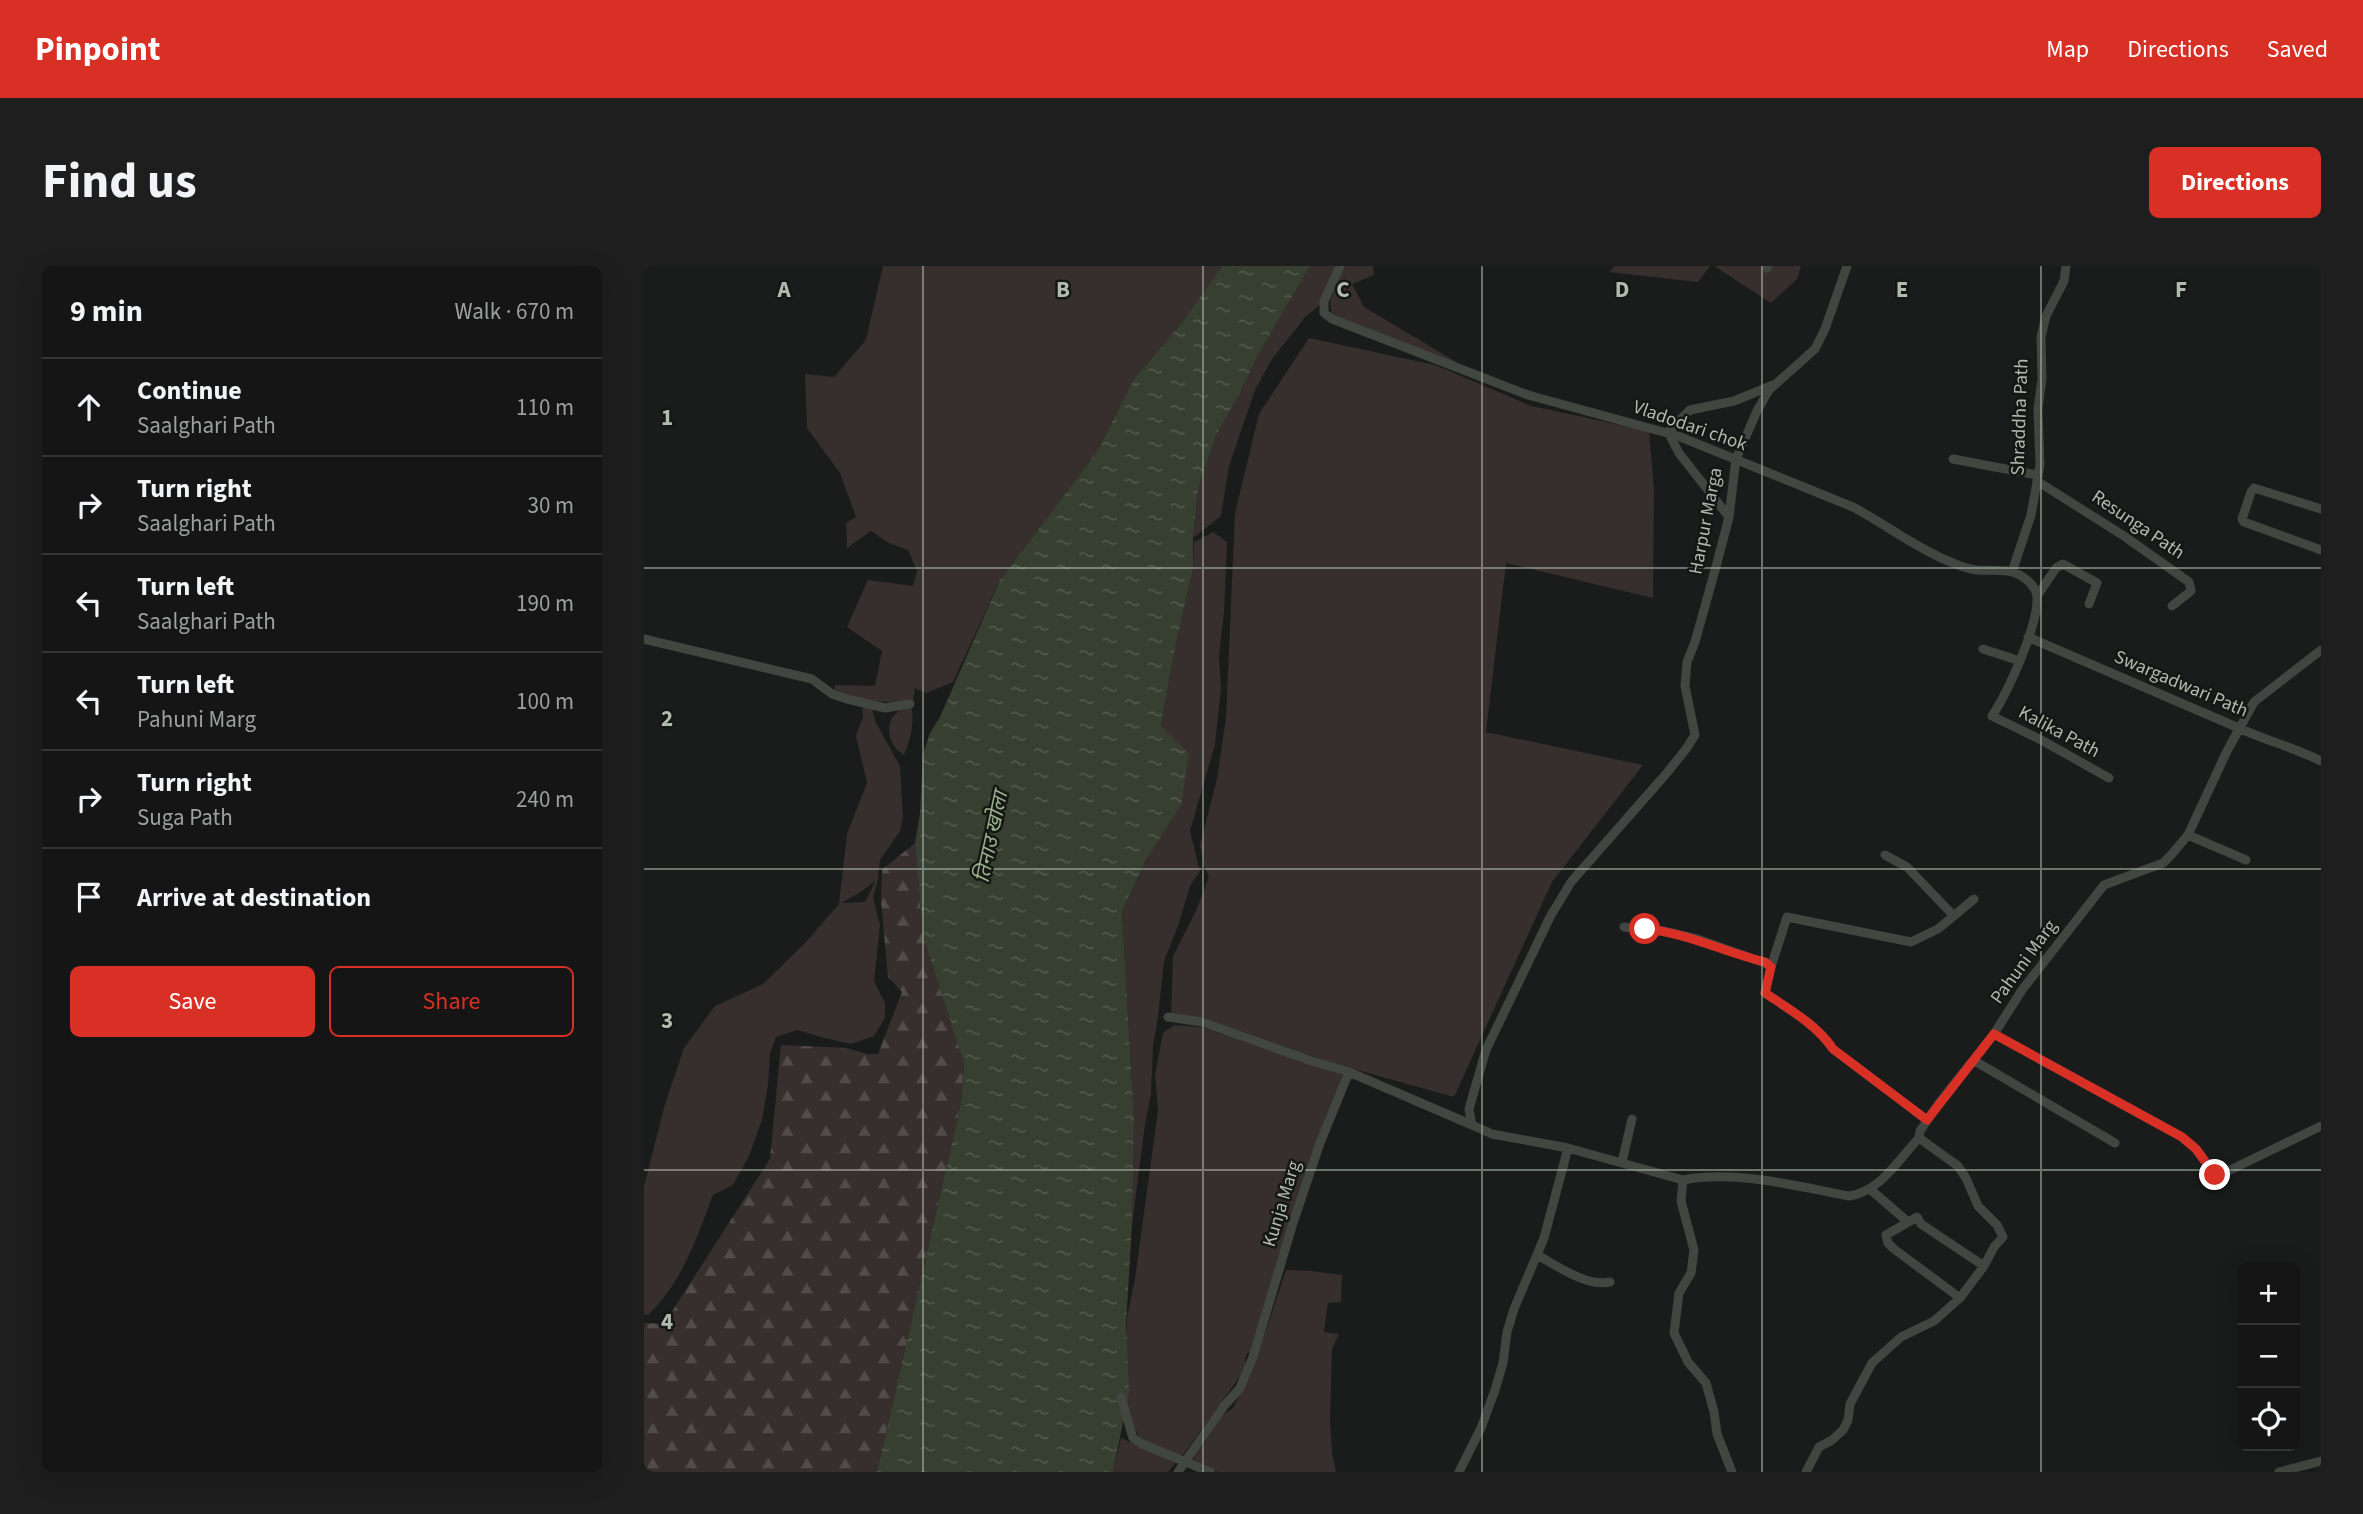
<!DOCTYPE html>
<html lang="en">
<head>
<meta charset="utf-8">
<style>
  :root { --surface:#141514; --page:#1d1e1d; --text:#f1f3f6; --muted:#9d9fa0; --line:#333434; --accent:#d93025 }
  body { margin:0; font-family:"Source Sans 3","Noto Sans Devanagari",sans-serif; background:var(--page); color:var(--text) }
  .controls { position:absolute; right:21px; bottom:21px; display:grid; overflow:hidden; border-radius:10px; box-shadow:0 7px 28px #0002 }
  .controls button { width:63px; height:63px; display:grid; place-items:center; padding:0; border:0; border-bottom:2px solid var(--line); background:var(--surface); color:var(--text); font:35px sans-serif }
  .stop { position:absolute; width:21px; height:21px; margin:-16px; border:5px solid #d93025; border-radius:50%; background:#fff }
  .stop.end { background:#d93025; border-color:#fff; box-shadow:0 2px 7px #0008 }
  .list { margin:0; padding:0; list-style:none }
  h2 { display:flex; justify-content:space-between; align-items:center; height:91px; margin:0; padding:0 28px; font-size:30px }
  h2 small { font-size:23px; font-weight:400; color:var(--muted) }
  .list li { display:grid; grid-template-columns:46px 1fr auto; gap:21px; align-items:center; box-sizing:border-box; height:98px; padding:0 28px; border-top:2px solid var(--line) }
  .list b { display:block; font-size:26px; white-space:nowrap }
  .list p { margin:0; font-size:23px; white-space:nowrap; color:var(--muted) }
  .list em { font-size:23px; font-style:normal; color:var(--muted) }
  .actions { display:flex; gap:14px; padding:21px 28px }
  .actions a { flex:1; padding:16px 0; border:2px solid var(--accent); border-radius:10px; text-align:center; font-size:24px; color:var(--accent) }
  .actions .main { background:var(--accent); color:#fff }
  .icon { flex:none; width:38px; height:38px; fill:none; stroke:currentColor; stroke-width:2; stroke-linecap:round; stroke-linejoin:round }
  .map { position:relative; flex:none; width:1677px; height:1206px; overflow:hidden; border-radius:10px }
  header { display:flex; align-items:center; gap:42px; box-sizing:border-box; height:98px; padding:0 35px; background:var(--accent); color:#fff }
  header strong { font-size:33px }
  nav { display:flex; gap:38px; margin-inline-start:auto; font-size:24px }
  .intro { display:flex; align-items:center; justify-content:space-between; box-sizing:border-box; height:168px; padding:0 42px }
  h1 { margin:0; font-size:49px }
  .button { padding:18px 32px; border-radius:10px; background:var(--accent); color:#fff; font-size:24px; font-weight:700 }
  main { display:flex; gap:42px; padding:0 42px }
  aside { flex:1; background:var(--surface); border-radius:10px; box-shadow:0 7px 28px #0002 }
  .map>svg:first-child { display:block }
</style>
</head>
<body>
<header>
<strong>Pinpoint</strong>
<nav><a>Map</a><a>Directions</a><a>Saved</a></nav>
</header>
<div class="intro"><h1>Find us</h1><a class="button">Directions</a></div>
<main>
<aside>
<h2>9 min<small>Walk · 670 m</small></h2>
<ul class="list">
<li><svg class="icon" aria-label="ahead" viewBox="0 0 24 24"><path d="M12 20V5M6 11l6-6 6 6"/></svg><div><b>Continue</b><p>Saalghari Path</p></div><em>110 m</em></li>
<li><svg class="icon" aria-label="right" viewBox="0 0 24 24"><path d="M7 20v-9h11M14 6l5 5-5 5"/></svg><div><b>Turn right</b><p>Saalghari Path</p></div><em>30 m</em></li>
<li><svg class="icon" aria-label="left" viewBox="0 0 24 24"><path d="M17 20v-9H6M10 6l-5 5 5 5"/></svg><div><b>Turn left</b><p>Saalghari Path</p></div><em>190 m</em></li>
<li><svg class="icon" aria-label="left" viewBox="0 0 24 24"><path d="M17 20v-9H6M10 6l-5 5 5 5"/></svg><div><b>Turn left</b><p>Pahuni Marg</p></div><em>100 m</em></li>
<li><svg class="icon" aria-label="right" viewBox="0 0 24 24"><path d="M7 20v-9h11M14 6l5 5-5 5"/></svg><div><b>Turn right</b><p>Suga Path</p></div><em>240 m</em></li>
<li><svg class="icon" aria-label="arrive" viewBox="0 0 24 24"><path d="M6 21V4h12l-3 4 3 4H6"/></svg><div><b>Arrive at destination</b></div></li>
</ul>
<div class="actions"><a class="main">Save</a><a>Share</a></div>
</aside>
<div class="map">
<svg width="1677" height="1206" viewBox="0 0 1677 1206">
  <defs>
    <pattern id="forest-firs" width="22" height="20" patternUnits="userSpaceOnUse" patternTransform="scale(1.75)"><rect width="22" height="20" fill="#362f2d"/><path d="M5 1l3.5 6h-7zM16 11l3.5 6h-7z" fill="#514b49"/></pattern>
    <pattern id="water-ripples" width="26" height="14" patternUnits="userSpaceOnUse" patternTransform="scale(1.75)"><rect width="26" height="14" fill="#373f31"/><path d="M2 4q2-2 4 0t4 0M15 11q2-2 4 0t4 0" fill="none" stroke="#51594c"/></pattern>
  </defs>
  <rect width="100%" height="100%" fill="#1a1c1b"/>
  <!-- green -->
  <path fill="#362f2d" fill-rule="evenodd" d="M239 0H578L536 59 490 113 452 187 356 314 309 416 282 427 271 422 269 434C238 439 219 434 190 426L191 419 231 420 238 385 203 361 224 314 269 320 273 305 264 284 245 277 227 265 203 282 202 257 212 251 196 207 163 162 161 108 190 111 222 74Z
    M666 0H691L675 40 662 50 628 93 611 124 585 200 577 250 549 272 554 223 572 169 593 133 614 89Z
    M699 0H729L730 9 708 18 720 41 819 100 688 49 686 35Z
    M971 0H1066L1054 16 965 6Z
    M1070 0H1157L1153 13 1127 37Z
    M665 72 791 99 887 140 1005 165 1010 224 1009 332 862 297 842 466 999 499 908 616 810 831 688 797 563 753 527 749 529 690 551 647 565 611 560 599 556 579 573 513 582 452 591 247 615 148Z
    M569 266 583 276 580 346 575 390 577 422 571 478 546 565 556 605 546 620 534 660 520 695 514 751 509 780 507 828 501 858 488 959 490 854 478 645 503 592 517 461 531 382 549 303 550 276Z
    M218 439 228 443 232 457 256 500 259 551 256 565 236 594 234 613 229 631 236 659 230 715 241 737V752L230 770 207 778 181 772 153 764 132 771 126 787 124 819 118 854 105 890 89 919 69 929C53 971 38 1017 4 1049H0V920L21 838 40 782 71 740 119 718 161 677 195 638 203 568 223 517 212 470 219 451ZM232 614 221 636 197 637 217 626Z
    M264 441 268 443C270 460 266 474 260 489 241 479 238 447 264 441Z
    M530 759 557 761 699 809 675 873 607 1088 604 1086 601 1092 602 1102 537 1192 496 1174 480 1136 483 1052 491 1013 514 844 511 809 519 767Z
    M642 1004 667 1005 698 1009 697 1036 684 1037 680 1066 695 1068 688 1082 686 1153 688 1187 692 1206H574L557 1201 548 1195 579 1149 589 1142 610 1101Z
    M477 1172 532 1196 524 1206H469Z"/>
  <!-- forest -->
  <path fill="url(#forest-firs)" d="M271 577 279 670 320 796 317 837 233 1206H0V1057L20 1058 126 893 137 779 202 782 223 788H234L258 726 244 711 237 635 238 604Z"/>
  <!-- water -->
  <path fill="url(#water-ripples)" d="M578 0H666L614 89 593 133 572 169 554 223 549 272V303L531 382 517 460 545 488 537 539 503 592 478 645 490 854 488 959 482 1059 485 1126 469 1206H233L317 837 320 797 279 670 271 577 276 548 279 488 286 467 296 451 356 314 452 187 490 113 536 59Z"/>
  <g fill="none" stroke-linecap="round" stroke-linejoin="round">
    <!-- minor -->
    <path stroke="#414641" stroke-width="9" d="M696 0 680 35V47L688 53 884 129 1034 170 1209 241C1241 258 1269 280 1302 294 1311 298 1322 303 1332 304 1344 305 1358 303 1369 306 1380 310 1393 320 1393 332 1394 360 1364 426 1348 450L1399 475 1465 512
      M1123 2 1124 0
      M1309 193 1393 209
      M1393 215 1480 270 1545 316 1547 325 1528 340
      M1677 243 1610 222 1607 226 1598 253 1600 256 1677 284
      M1085 251 1035 187 1024 166 1046 144 1090 135 1129 119
      M1368 306 1387 249 1396 199 1394 143 1398 113 1397 71 1402 50 1420 15 1422 0
      M1393 330 1412 302 1419 298 1453 317 1445 338
      M1384 371C1455 402 1526 433 1597 463 1624 475 1651 482 1677 495
      M0 373 168 413 188 428 203 433 241 442 266 438
      M1339 383 1376 395
      M1544 569 1602 594
      M1241 589 1263 601 1309 649
      M980 661 1019 665 1053 673 1121 697 1127 701 1121 727C1145 743 1173 759 1189 783L1283 854
      M1127 701 1143 651 1267 676 1294 663 1330 633
      M524 751 558 756 668 795 705 806 828 859
      M1350 768 1538 871 1552 883 1571 909 1578 908 1677 860
      M1329 794 1471 877
      M924 882 1039 914
      M978 896 988 853
      M1227 924 1264 956
      M893 989C914 1000 942 1021 966 1016
      M1316 1032 1250 983 1244 977 1242 969 1273 951 1277 958 1340 1000
      M477 1131 489 1172 498 1178 566 1206
      M534 1206 580 1140 596 1122 609 1091 649 957 676 877 705 806
      M815 1206 837 1162 851 1124 859 1097 863 1066 870 1043 900 972 924 882 848 868 828 859 825 843 842 784 906 651 927 616 1022 508 1042 483 1051 469 1041 420 1043 396 1051 376 1073 297 1085 251 1092 193 1113 145 1125 124 1171 83 1181 63 1203 0
      M1088 1206 1073 1168 1070 1146 1062 1117 1044 1096 1030 1067 1035 1027 1047 1007 1050 984 1037 935 1039 914C1093 904 1152 920 1205 930 1236 926 1255 893 1275 872L1276 865 1295 837 1350 768 1378 724 1460 619 1519 597 1527 589 1544 569 1583 485 1610 436 1677 384
      M1162 1206 1175 1181 1188 1174 1199 1164 1204 1154 1206 1138 1228 1097 1257 1071 1290 1055 1316 1032 1340 1000 1350 981 1359 971 1353 959 1334 940 1322 912 1314 900 1275 872
      M1635 1206 1677 1195"/>
  </g>
  <g fill="none" stroke-linecap="round" stroke-linejoin="round">
    <!-- route -->
    <path stroke="#d93025" stroke-width="9" d="M1001 663C1044 667 1080 686 1121 696L1127 701 1121 727C1145 743 1173 759 1189 783L1283 854 1350 768 1538 871 1552 883 1571 909"/>
  </g>
  <!-- grid -->
  <path fill="none" stroke="#b0baae" stroke-width="2" stroke-opacity="0.55" d="M279 0V1206M559 0V1206M838 0V1206M1118 0V1206M1397 0V1206M0 302H1677M0 603H1677M0 904H1677"/>
  <g text-anchor="middle" dominant-baseline="central" stroke-width="5" stroke-linejoin="round" paint-order="stroke">
    <!-- street labels -->
    <g font-size="19" fill="#b0baae" stroke="#151715">
      <text transform="translate(1376 151) rotate(-88)">Shraddha Path</text>
      <text transform="translate(1046 160) rotate(19)">Vladodari chok</text>
      <text transform="translate(1062 255) rotate(-79)">Harpur Marga</text>
      <text transform="translate(1494 259) rotate(34)">Resunga Path</text>
      <text transform="translate(1537 418) rotate(23)">Swargadwari Path</text>
      <text transform="translate(1415 466) rotate(28)">Kalika Path</text>
      <text transform="translate(1380 696) rotate(-54)">Pahuni Marg</text>
      <text transform="translate(638 938) rotate(-73)">Kunja Marg</text>
    </g>
    <!-- water labels -->
    <g font-size="21" font-style="italic" fill="#99b18a" stroke="#151715">
      <text transform="translate(347 571) rotate(-78)">तिनाउ खोला</text>
    </g>
  </g>
  <g font-size="23" text-anchor="middle" font-weight="bold" fill="#b0baae" stroke="#151715" stroke-width="5" stroke-linejoin="round" paint-order="stroke">
    <text x="140" y="31">A</text>
    <text x="419" y="31">B</text>
    <text x="699" y="31">C</text>
    <text x="978" y="31">D</text>
    <text x="1258" y="31">E</text>
    <text x="1537" y="31">F</text>
    <text x="23" y="159">1</text>
    <text x="23" y="460">2</text>
    <text x="23" y="762">3</text>
    <text x="23" y="1063">4</text>
  </g>
</svg>
<div class="controls">
<button>+</button>
<button>−</button>
<button><svg class="icon" aria-label="locate" viewBox="0 0 24 24"><circle cx="12" cy="12" r="6"/><path d="M12 2v4M12 18v4M2 12h4M18 12h4"/></svg></button>
</div>
<div class="stop" style="left:1001px;top:663px"></div>
<div class="stop end" style="left:1571px;top:909px"></div>
</div>
</main>
</body>
</html>
